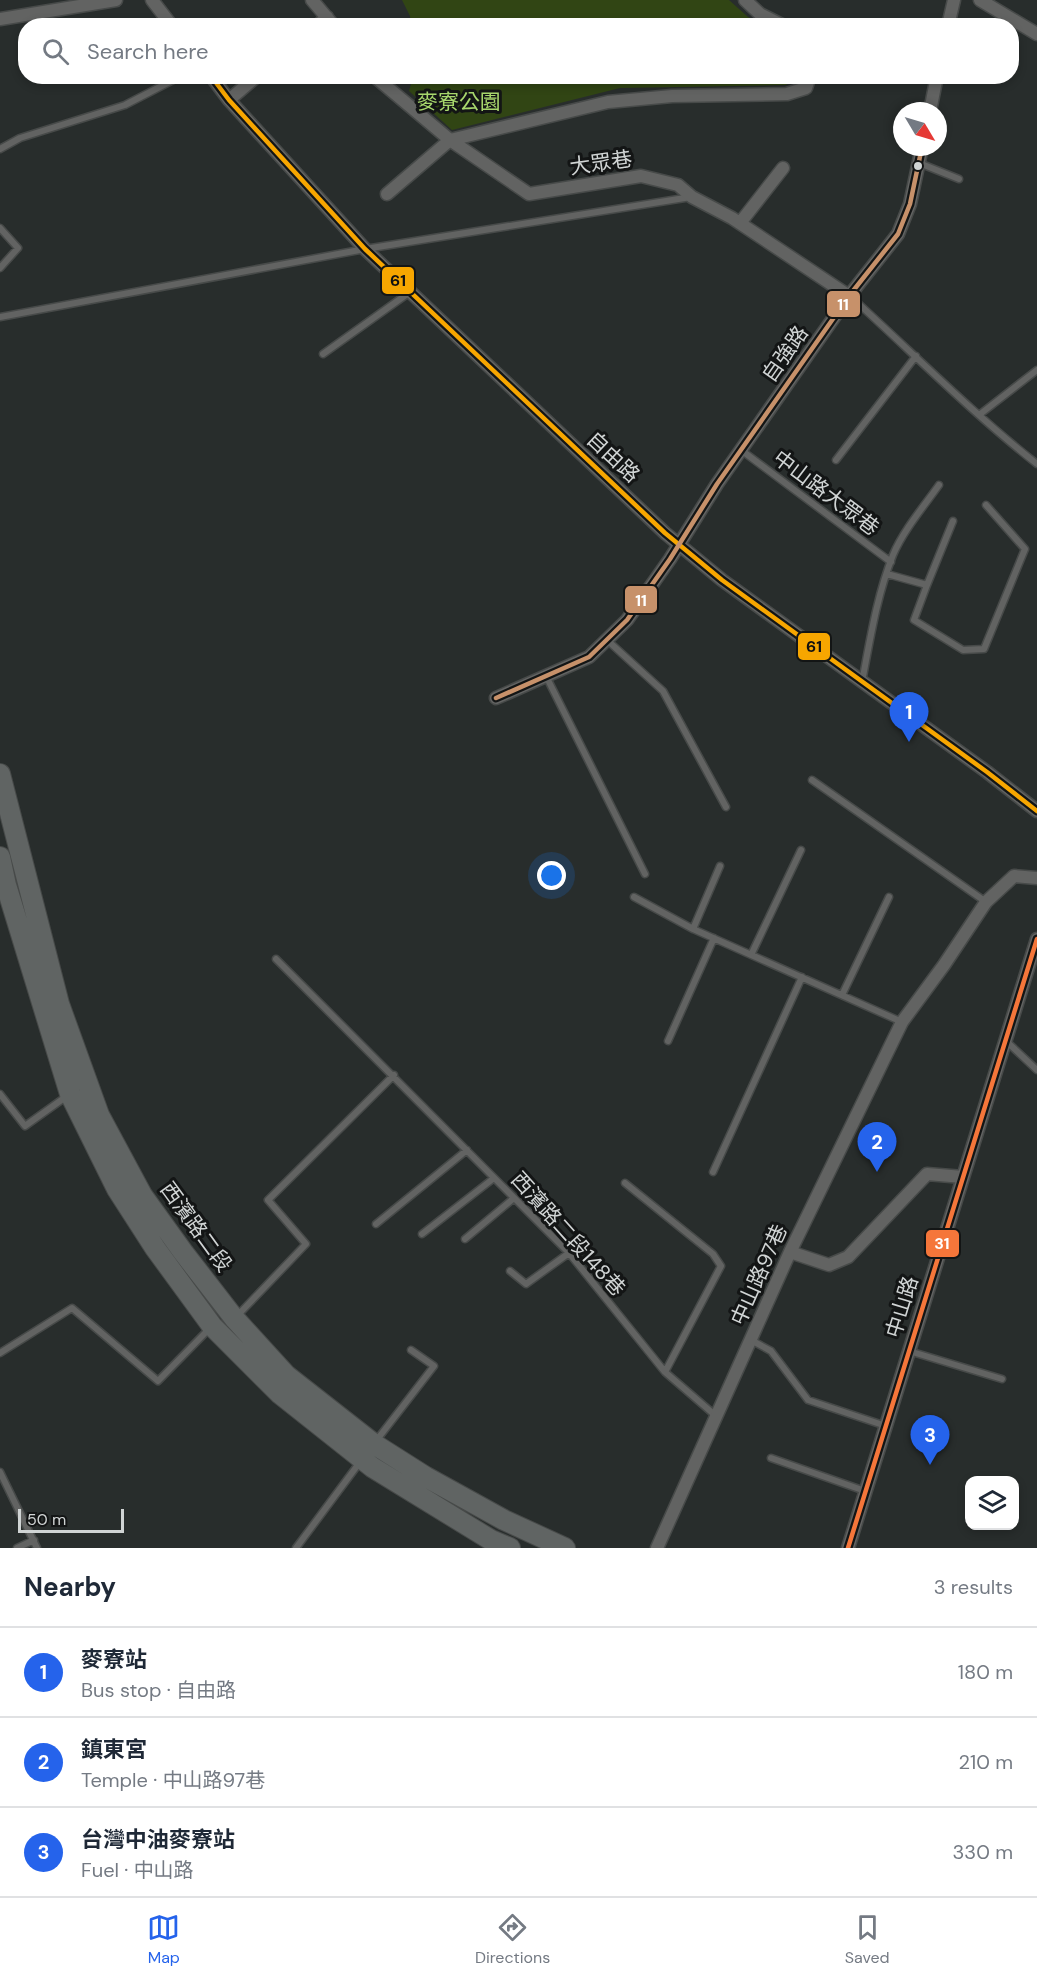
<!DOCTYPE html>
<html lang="en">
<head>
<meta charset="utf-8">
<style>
  :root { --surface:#fff; --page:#f2f2f3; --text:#1f2937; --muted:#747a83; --line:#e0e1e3; --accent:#2563eb }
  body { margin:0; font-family:"DM Sans","Noto Sans TC",sans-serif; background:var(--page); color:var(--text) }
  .controls { position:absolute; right:18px; bottom:18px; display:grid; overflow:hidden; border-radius:12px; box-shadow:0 3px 9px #0003 }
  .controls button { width:54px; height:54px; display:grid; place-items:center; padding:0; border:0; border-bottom:2px solid var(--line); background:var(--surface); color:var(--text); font:30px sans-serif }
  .compass { position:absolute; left:893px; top:102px; width:54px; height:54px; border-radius:50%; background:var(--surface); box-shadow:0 3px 9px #0003; rotate:128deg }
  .scale { position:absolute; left:18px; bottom:15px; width:106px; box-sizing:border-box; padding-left:6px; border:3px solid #d0d4d4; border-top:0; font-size:16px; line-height:21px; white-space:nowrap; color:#d0d4d4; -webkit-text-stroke:4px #131515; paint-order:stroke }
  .you { position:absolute; left:552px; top:876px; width:21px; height:21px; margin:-15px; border:4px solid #fff; border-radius:50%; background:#1a73e8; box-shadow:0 0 0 9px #1a73e833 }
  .badge { display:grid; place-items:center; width:39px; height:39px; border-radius:50%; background:var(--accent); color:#fff; font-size:20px; font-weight:700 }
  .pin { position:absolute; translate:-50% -50px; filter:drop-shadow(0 2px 3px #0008) }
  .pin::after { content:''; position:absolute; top:32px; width:21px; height:18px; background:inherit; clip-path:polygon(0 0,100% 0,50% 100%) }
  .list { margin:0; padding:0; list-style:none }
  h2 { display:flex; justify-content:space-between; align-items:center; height:78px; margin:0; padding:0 24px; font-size:26px }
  h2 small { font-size:20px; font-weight:400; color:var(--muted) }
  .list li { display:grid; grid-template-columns:39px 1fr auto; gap:18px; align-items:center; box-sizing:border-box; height:90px; padding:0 24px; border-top:2px solid var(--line) }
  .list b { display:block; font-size:22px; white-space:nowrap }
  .list p { margin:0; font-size:20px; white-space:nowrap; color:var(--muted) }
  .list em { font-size:20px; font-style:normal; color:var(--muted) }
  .icon { flex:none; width:33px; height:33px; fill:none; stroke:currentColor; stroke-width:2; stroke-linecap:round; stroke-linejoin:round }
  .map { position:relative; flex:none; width:1037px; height:1548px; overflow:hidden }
  .search { position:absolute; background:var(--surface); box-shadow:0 3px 9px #0003; left:18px; right:18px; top:18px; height:66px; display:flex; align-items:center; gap:15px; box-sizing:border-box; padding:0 21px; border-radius:24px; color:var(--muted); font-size:22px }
  .sheet { height:348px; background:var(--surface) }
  nav { display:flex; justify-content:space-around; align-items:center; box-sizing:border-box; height:84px; border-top:2px solid var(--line); background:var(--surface); font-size:16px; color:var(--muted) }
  nav a { display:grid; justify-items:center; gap:3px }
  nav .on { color:var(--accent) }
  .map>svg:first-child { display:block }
</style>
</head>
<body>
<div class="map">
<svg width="1037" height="1548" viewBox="0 0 1037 1548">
  <rect width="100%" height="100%" fill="#282d2c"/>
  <!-- green -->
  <path fill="#314514" d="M402 0H729L748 17 764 25H411L410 16Z
    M413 77V76L798 77 796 81 785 85 620 88 452 130 409 91Z"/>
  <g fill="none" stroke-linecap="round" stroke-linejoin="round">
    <!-- service casing -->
    <g stroke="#474a49" stroke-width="9">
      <path id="service" d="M0 149 20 138 125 105 181 76
        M919 163 959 179
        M0 228 18 248 0 268
        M850 296C912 352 971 412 1037 464
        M0 317 365 249 691 197
        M323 354 410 292
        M979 415 1037 370
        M741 450 891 562
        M836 460 916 356
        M887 574 927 585 953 521
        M927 585 914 620 963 650 984 649 1025 549 986 505
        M607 640 663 691 726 807
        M546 676 645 874
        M862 682C870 640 877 595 893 555 903 531 924 506 939 485
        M812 780 986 902
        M634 897 693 929 902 1022
        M693 929 720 866
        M751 955 801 850
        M276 959 569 1253 665 1372 716 1416
        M842 995 889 897
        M668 1041 714 938
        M1006 1041 1037 1070
        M0 1094 25 1126 67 1096
        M713 1172 802 977
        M625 1183 713 1254 721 1266 665 1372
        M376 1224 467 1150
        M422 1234 494 1178
        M465 1239 514 1198
        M510 1271 526 1284 569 1253
        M237 1316 306 1244 268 1200 394 1075
        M751 1340 771 1351 808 1400 886 1426
        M909 1351 1002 1379
        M0 1353 72 1308 158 1381 210 1328
        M376 1441 434 1366 411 1350
        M771 1458 865 1491
        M0 1472 37 1548
        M17 1548 34 1540
        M296 1548 360 1462"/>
    </g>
    <!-- minor casing -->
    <g stroke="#474a49" stroke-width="15">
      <path id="minor" d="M152 0 172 26
        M312 0 334 26
        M745 0 760 14 784 26
        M980 0 1037 34
        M0 19 116 0
        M317 26 327 17
        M948 26 954 0
        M211 76 229 100 365 249 665 533 722 580 987 772 1037 811
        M374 76 450 140 529 194 641 176 678 185 692 197 732 218 849 296
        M229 100 257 76
        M930 111 937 76
        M387 194 450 140 608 102 672 96 787 94 806 88 810 76
        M740 223 783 168
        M496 698 589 657 627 620 670 559 717 484 849 296 898 234 910 204 922 147
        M790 1252 829 1265 848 1257 927 1174 963 1177
        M657 1548 790 1252 902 1022 944 965 986 902 1014 876 1037 878
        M848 1548 1037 939"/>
    </g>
    <!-- primary casing -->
    <g stroke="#474a49" stroke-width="22">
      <path id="primary" d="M0 774 59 1004 99 1115 142 1195 183 1252 234 1318 286 1375 374 1444 426 1477 504 1520 565 1548
        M0 857 6 885 70 1094 117 1189 155 1248 212 1326 280 1394 372 1467 491 1540 510 1548"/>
    </g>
    <!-- service -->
    <use href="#service" stroke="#626362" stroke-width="6"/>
    <!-- minor -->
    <use href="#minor" stroke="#626362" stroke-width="12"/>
    <!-- primary -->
    <use href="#primary" stroke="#606463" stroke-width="20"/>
    <!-- bus-1 casing -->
    <g stroke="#131515" stroke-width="9">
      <path id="bus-1" d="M211 76 229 100 365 249 665 533 722 580 987 772 1037 811"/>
    </g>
    <!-- bus-2 casing -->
    <g stroke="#131515" stroke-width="9">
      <path id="bus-2" d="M848 1548 1037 939"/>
    </g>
    <!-- bus-3 casing -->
    <g stroke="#131515" stroke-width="9">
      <path id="bus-3" d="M496 698 589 657 627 620 670 559 717 484 849 296 898 234 910 204 922 147"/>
    </g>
    <!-- bus-1 -->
    <use href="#bus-1" stroke="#f7a600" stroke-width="4.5"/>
    <!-- bus-2 -->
    <use href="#bus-2" stroke="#f5763a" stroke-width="4.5"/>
    <!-- bus-3 -->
    <use href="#bus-3" stroke="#c7916a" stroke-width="4.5"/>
  </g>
  <!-- markers -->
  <circle fill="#d0d4d4" stroke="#131515" stroke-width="2" cx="918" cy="166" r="5"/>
  <g text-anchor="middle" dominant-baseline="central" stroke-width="6" stroke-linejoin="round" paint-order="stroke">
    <!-- park labels -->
    <g font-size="21" fill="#a8d86d" stroke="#131515">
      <text x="459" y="102">麥寮公園</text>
    </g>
    <!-- street labels -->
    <g font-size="21" fill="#d0d4d4" stroke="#131515">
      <text transform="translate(601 163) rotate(-8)">大眾巷</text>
      <text transform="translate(785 354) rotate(-55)">自強路</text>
      <text transform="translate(613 457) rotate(43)">自由路</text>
      <text transform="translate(826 493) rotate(37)">中山路大眾巷</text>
      <text transform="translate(196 1227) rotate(54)">西濱路二段</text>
      <text transform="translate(568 1234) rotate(48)">西濱路二段148巷</text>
      <text transform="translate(759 1275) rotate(-66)">中山路97巷</text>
      <text transform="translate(902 1307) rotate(-73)">中山路</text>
    </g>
  </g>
  <g stroke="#131515" stroke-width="2">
    <rect x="381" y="266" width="34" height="29" rx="6" fill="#f7a600"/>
    <rect x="826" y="290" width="35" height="28" rx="6" fill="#c7916a"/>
    <rect x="624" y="585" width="34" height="29" rx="6" fill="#c7916a"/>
    <rect x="797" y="632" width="34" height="29" rx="6" fill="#f7a600"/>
    <rect x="925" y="1229" width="35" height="29" rx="6" fill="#f5763a"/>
  </g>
  <g font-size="16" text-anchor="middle" font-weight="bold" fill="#fff">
    <text x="843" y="310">11</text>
    <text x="641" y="606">11</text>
    <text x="942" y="1249">31</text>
  </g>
  <g font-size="16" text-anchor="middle" font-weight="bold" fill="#111">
    <text x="398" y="286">61</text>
    <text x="814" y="652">61</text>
  </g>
</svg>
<div class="controls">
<button><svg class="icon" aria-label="layers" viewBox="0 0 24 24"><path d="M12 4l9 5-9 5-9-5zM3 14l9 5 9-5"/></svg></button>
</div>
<svg class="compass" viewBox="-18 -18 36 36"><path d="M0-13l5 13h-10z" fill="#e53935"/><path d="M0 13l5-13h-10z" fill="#747a83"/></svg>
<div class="scale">50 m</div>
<div class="you"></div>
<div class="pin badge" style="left:909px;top:742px">1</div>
<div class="pin badge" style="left:877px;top:1172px">2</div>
<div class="pin badge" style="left:930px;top:1465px">3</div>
<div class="search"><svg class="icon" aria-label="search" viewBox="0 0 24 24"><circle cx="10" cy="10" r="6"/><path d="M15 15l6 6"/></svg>Search here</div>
</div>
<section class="sheet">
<h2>Nearby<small>3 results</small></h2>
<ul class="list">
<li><span class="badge">1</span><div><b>麥寮站</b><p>Bus stop · 自由路</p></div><em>180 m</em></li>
<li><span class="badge">2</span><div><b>鎮東宮</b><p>Temple · 中山路97巷</p></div><em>210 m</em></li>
<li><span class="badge">3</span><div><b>台灣中油麥寮站</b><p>Fuel · 中山路</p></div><em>330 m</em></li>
</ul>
</section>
<nav>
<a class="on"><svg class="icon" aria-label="map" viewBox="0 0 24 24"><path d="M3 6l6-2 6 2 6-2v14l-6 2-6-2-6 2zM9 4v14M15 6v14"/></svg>Map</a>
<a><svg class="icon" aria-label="directions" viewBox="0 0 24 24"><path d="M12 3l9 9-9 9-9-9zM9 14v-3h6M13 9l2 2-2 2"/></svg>Directions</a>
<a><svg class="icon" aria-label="saved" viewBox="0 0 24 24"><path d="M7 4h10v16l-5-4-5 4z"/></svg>Saved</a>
</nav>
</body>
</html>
